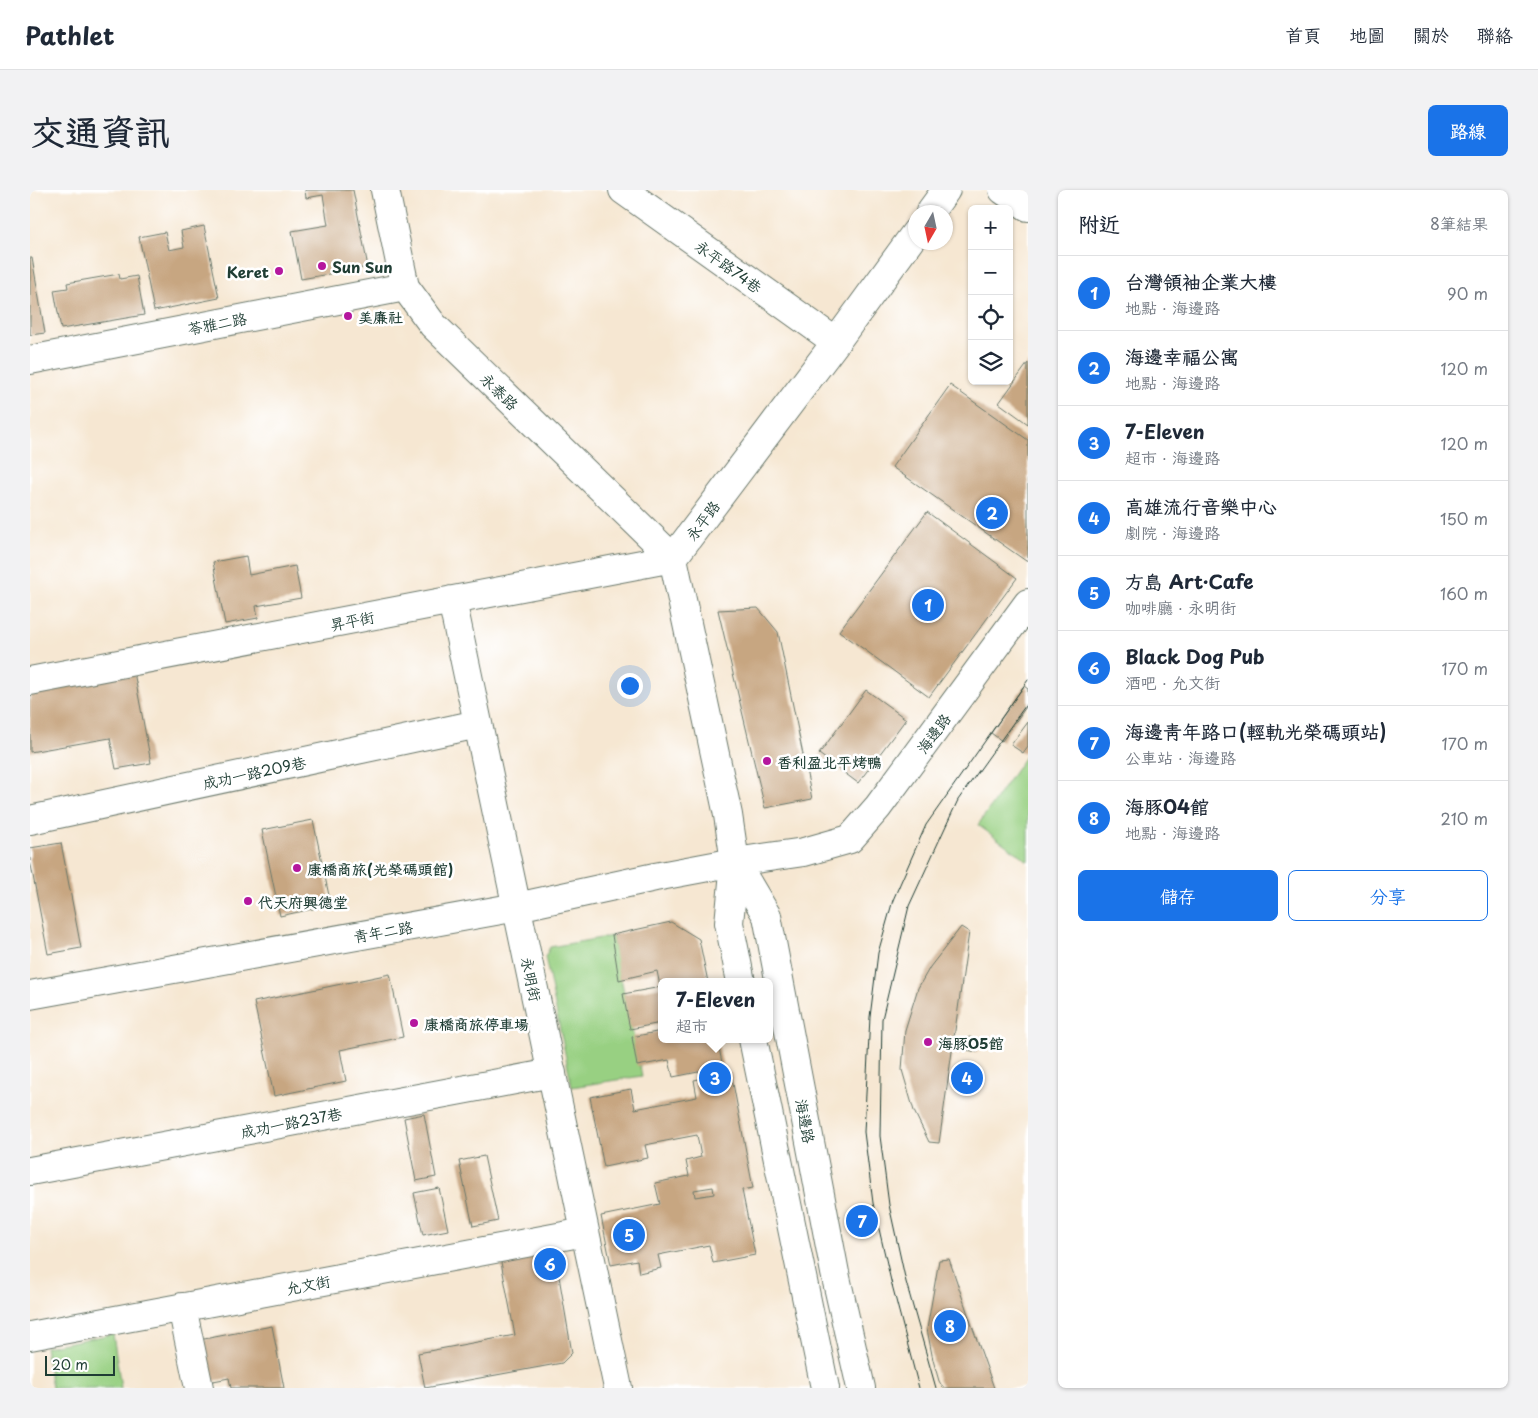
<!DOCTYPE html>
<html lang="zh-TW">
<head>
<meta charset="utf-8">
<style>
  :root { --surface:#fff; --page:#f2f2f3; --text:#1f2937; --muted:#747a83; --line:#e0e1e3; --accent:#1a73e8 }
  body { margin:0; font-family:"Playpen Sans","LXGW WenKai TC",sans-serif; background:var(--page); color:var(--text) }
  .controls { position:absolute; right:15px; top:15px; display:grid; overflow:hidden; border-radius:8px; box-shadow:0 1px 4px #0004 }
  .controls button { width:45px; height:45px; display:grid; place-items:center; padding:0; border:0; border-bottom:1px solid var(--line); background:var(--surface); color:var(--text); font:25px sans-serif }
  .compass { position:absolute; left:878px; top:15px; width:45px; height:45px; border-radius:50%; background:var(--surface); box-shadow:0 1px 4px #0004; rotate:189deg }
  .scale { position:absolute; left:15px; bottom:12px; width:70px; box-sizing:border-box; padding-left:5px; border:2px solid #1f3d34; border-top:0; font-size:14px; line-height:18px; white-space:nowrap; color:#1f3d34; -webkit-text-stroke:4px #fff; paint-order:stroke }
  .you { position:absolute; left:599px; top:495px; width:18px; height:18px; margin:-12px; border:4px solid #fff; border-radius:50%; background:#1a73e8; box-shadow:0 0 0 8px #1a73e833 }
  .badge { display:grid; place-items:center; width:32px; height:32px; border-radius:50%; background:var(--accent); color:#fff; font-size:16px; font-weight:700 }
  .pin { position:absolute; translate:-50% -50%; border:2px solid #fff; box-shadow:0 1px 5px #0006 }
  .popup { position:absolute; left:628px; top:788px; width:115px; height:65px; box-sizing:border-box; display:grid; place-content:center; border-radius:8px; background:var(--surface); filter:drop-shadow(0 1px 4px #0005); font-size:16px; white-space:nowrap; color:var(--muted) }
  .popup b { font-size:19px; color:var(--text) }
  .popup::after { content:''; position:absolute; left:50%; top:100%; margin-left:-10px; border:10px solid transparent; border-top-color:var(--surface) }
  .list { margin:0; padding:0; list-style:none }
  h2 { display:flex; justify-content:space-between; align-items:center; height:65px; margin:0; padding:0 20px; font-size:21px }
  h2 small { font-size:16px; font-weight:400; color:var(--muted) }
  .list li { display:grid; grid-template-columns:32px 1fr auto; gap:15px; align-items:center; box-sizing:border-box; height:75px; padding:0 20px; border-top:1px solid var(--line) }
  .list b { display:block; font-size:19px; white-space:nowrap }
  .list p { margin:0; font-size:16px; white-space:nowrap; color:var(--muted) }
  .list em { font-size:16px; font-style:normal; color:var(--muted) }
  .actions { display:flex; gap:10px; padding:15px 20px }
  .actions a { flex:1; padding:11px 0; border:1px solid var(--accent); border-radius:8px; text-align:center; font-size:18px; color:var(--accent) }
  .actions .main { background:var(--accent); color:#fff }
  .icon { flex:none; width:28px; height:28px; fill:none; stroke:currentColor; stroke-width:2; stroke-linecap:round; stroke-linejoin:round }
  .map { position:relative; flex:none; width:998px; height:1198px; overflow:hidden; border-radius:8px }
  header { display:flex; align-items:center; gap:30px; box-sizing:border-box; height:70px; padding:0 25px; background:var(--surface); border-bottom:1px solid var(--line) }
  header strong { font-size:24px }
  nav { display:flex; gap:28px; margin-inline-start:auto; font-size:18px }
  .intro { display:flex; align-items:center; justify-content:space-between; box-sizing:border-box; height:120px; padding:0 30px }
  h1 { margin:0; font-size:35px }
  .button { padding:12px 22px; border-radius:8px; background:var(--accent); color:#fff; font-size:18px; font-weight:700 }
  main { display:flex; gap:30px; padding:0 30px }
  aside { flex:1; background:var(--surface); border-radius:8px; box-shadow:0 1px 4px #0004 }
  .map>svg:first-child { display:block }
</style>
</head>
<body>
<header>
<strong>Pathlet</strong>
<nav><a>首頁</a><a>地圖</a><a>關於</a><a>聯絡</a></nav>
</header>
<div class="intro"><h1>交通資訊</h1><a class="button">路線</a></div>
<main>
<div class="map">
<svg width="998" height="1198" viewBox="0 0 998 1198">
  <rect width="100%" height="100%" fill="#fff"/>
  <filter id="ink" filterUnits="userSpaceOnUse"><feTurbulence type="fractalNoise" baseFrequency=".02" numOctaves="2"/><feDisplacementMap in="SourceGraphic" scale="10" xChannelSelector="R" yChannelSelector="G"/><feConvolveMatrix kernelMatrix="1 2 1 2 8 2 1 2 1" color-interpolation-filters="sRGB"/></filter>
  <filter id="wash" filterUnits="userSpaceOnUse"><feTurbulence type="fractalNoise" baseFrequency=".0096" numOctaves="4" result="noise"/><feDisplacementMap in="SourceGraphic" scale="20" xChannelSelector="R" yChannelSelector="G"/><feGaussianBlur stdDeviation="1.12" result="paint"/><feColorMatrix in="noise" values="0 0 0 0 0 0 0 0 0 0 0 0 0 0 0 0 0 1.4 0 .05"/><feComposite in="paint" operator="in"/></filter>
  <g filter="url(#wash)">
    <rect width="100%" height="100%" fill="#f6e7d2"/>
    <!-- green -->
    <path fill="#98d082" stroke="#5c865b" d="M998 562V671L948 635Z
      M582 746 612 886 542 897 515 767 520 757Z
      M83 1144 91 1198H22L15 1157Z"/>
    <g id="blocks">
      <!-- building -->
      <path fill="#c7a681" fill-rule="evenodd" d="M275 0H323L338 77 271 89 262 41 298 35 293 5 276 8Z
        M174 36 189 108 124 121 109 47 135 42 139 60 154 57 151 41Z
        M0 68H2L15 143 0 145Z
        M89 84 90 89 107 86 114 125 31 139 24 100 38 98 37 93Z
        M998 173V234L969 213Z
        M920 195 998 250V368L996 371 862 277Z
        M897 322 987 388 899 507 809 441Z
        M216 366 219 385 265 376 271 408 226 416 228 428 195 434 183 372Z
        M728 418 748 442 782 609 735 618 688 420Z
        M104 482 121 573 86 579 80 548 0 562V501Z
        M994 496 998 499V514L972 551 961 543Z
        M836 500 876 529 828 593 789 564Z
        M998 532V556L993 563 981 555Z
        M283 630 301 715 250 726 232 640Z
        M31 653 51 758 18 764 0 670V658Z
        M641 732 669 749 678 792H631L630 796 627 781 589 790 582 745Z
        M931 737 939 742 909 953 899 952 884 921 872 880 875 840 888 798 900 777Z
        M360 784 373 847 310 860 316 891 244 906 224 812Z
        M631 797V833L600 839 593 804Z
        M631 841V849H687L693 877 643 887 639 870 607 876 602 847Z
        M939 847 949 849 947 862 937 860Z
        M701 883 723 998 712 1000 725 1065 683 1073 679 1055 628 1065 631 1078 609 1083 607 1070 581 1075 571 1026 630 1014 625 993 659 986 656 971 671 967 667 945 615 955 618 968 574 977 560 907 601 899 605 919 667 907 664 890ZM683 997 684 1004 665 1007 664 1000Z
        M394 924 406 987 386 991 374 928Z
        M454 966 468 1031 443 1036 429 971Z
        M409 998 418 1040 393 1045 384 1003Z
        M514 1059 525 1063 542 1163 532 1173 395 1198 388 1163 485 1145 470 1067Z
        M919 1069 941 1133 964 1198H913L909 1191 903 1170 897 1139 909 1070Z
        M242 1136 254 1198H201L199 1188 178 1192 169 1150Z"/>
    </g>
  </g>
  <g filter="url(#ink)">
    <use href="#blocks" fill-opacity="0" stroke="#6a786b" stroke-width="1"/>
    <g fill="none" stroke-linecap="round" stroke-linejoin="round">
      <!-- minor casing -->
      <g stroke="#6a786b" stroke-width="30">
        <path id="minor" d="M355 0 375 97 403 135 643 368
          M593 0 806 152
          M973 0 998 17
          M900 22 916 0
          M0 170 375 97
          M422 410 588 1198
          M0 491 643 368
          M0 630 448 534
          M705 672 737 726 805 1083 831 1198
          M711 792 699 733 705 672 698 625 643 368 806 152 886 42
          M0 805 487 717 625 687 705 672 774 662 820 649 848 617 998 413
          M723 849 795 1198
          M0 981 522 883
          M152 1117 169 1198
          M0 1146 555 1042"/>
      </g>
      <!-- minor -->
      <use href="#minor" stroke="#fff" stroke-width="28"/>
      <!-- tram -->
      <path stroke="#1f3d34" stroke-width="1" d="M889 1198 861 1091 843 1013 834 942 840 827 848 763 863 710 896 635 998 490
        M906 1198 876 1092 859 1015 850 946 852 829 879 716 914 640 928 610 998 512"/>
    </g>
  </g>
  <!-- markers -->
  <g fill="#b5179e" stroke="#fff" stroke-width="2">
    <circle cx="292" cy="76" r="5"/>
    <circle cx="249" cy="81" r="5"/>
    <circle cx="318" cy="126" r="5"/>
    <circle cx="737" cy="571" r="5"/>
    <circle cx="267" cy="678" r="5"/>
    <circle cx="218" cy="711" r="5"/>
    <circle cx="384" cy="833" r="5"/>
    <circle cx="898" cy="852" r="5"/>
  </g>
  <g text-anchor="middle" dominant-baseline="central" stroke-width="5" stroke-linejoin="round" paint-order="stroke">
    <!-- poi labels -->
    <g font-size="15" font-weight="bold" fill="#1f3d34" stroke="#fff" text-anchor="start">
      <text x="302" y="76">Sun Sun</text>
      <text x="239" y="81" text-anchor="end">Keret</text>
      <text x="328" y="126">美廉社</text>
      <text x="747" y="571">香利盈北平烤鴨</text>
      <text x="277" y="678">康橋商旅(光榮碼頭館)</text>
      <text x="228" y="711">代天府興德堂</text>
      <text x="394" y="833">康橋商旅停車場</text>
      <text x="908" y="852">海豚05館</text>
    </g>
    <!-- street labels -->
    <g font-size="15" fill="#1f3d34" stroke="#fff">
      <text transform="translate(699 76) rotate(36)">永平路74巷</text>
      <text transform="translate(187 133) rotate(-11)">苓雅二路</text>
      <text transform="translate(470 201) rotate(44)">永泰路</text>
      <text transform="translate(672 330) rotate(-53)">永平路</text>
      <text transform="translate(322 430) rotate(-11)">昇平街</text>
      <text transform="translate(903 543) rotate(-54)">海邊路</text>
      <text transform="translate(224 582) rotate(-12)">成功一路209巷</text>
      <text transform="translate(353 741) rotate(-10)">青年二路</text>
      <text transform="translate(502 789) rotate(78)">永明街</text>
      <text transform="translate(776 931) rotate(79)">海邊路</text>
      <text transform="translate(261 932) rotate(-11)">成功一路237巷</text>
      <text transform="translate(278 1094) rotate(-11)">允文街</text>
    </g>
  </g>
</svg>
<div class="controls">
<button>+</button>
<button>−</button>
<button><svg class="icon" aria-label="locate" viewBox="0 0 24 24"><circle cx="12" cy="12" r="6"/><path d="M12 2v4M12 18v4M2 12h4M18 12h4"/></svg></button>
<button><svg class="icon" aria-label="layers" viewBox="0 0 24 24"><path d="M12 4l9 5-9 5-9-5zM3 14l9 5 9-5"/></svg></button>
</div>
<svg class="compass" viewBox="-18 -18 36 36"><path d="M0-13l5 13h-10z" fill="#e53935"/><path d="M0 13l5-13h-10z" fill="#747a83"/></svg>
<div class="scale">20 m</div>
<div class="you"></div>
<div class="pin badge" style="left:898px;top:415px">1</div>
<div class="pin badge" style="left:962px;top:323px">2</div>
<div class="pin badge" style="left:685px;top:888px">3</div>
<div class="popup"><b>7-Eleven</b>超市</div>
<div class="pin badge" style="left:937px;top:888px">4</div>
<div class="pin badge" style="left:599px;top:1045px">5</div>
<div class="pin badge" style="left:520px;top:1074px">6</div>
<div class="pin badge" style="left:832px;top:1031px">7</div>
<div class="pin badge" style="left:920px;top:1136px">8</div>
</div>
<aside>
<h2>附近<small>8筆結果</small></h2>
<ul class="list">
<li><span class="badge">1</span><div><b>台灣領袖企業大樓</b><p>地點 · 海邊路</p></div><em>90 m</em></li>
<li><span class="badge">2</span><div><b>海邊幸福公寓</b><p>地點 · 海邊路</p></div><em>120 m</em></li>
<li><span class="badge">3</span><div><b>7-Eleven</b><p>超市 · 海邊路</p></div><em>120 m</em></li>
<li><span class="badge">4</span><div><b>高雄流行音樂中心</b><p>劇院 · 海邊路</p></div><em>150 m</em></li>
<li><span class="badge">5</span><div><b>方島 Art·Cafe</b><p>咖啡廳 · 永明街</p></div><em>160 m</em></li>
<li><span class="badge">6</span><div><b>Black Dog Pub</b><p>酒吧 · 允文街</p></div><em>170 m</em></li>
<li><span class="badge">7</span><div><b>海邊青年路口(輕軌光榮碼頭站)</b><p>公車站 · 海邊路</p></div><em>170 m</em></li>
<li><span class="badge">8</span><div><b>海豚04館</b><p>地點 · 海邊路</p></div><em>210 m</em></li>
</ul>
<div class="actions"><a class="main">儲存</a><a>分享</a></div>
</aside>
</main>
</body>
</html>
